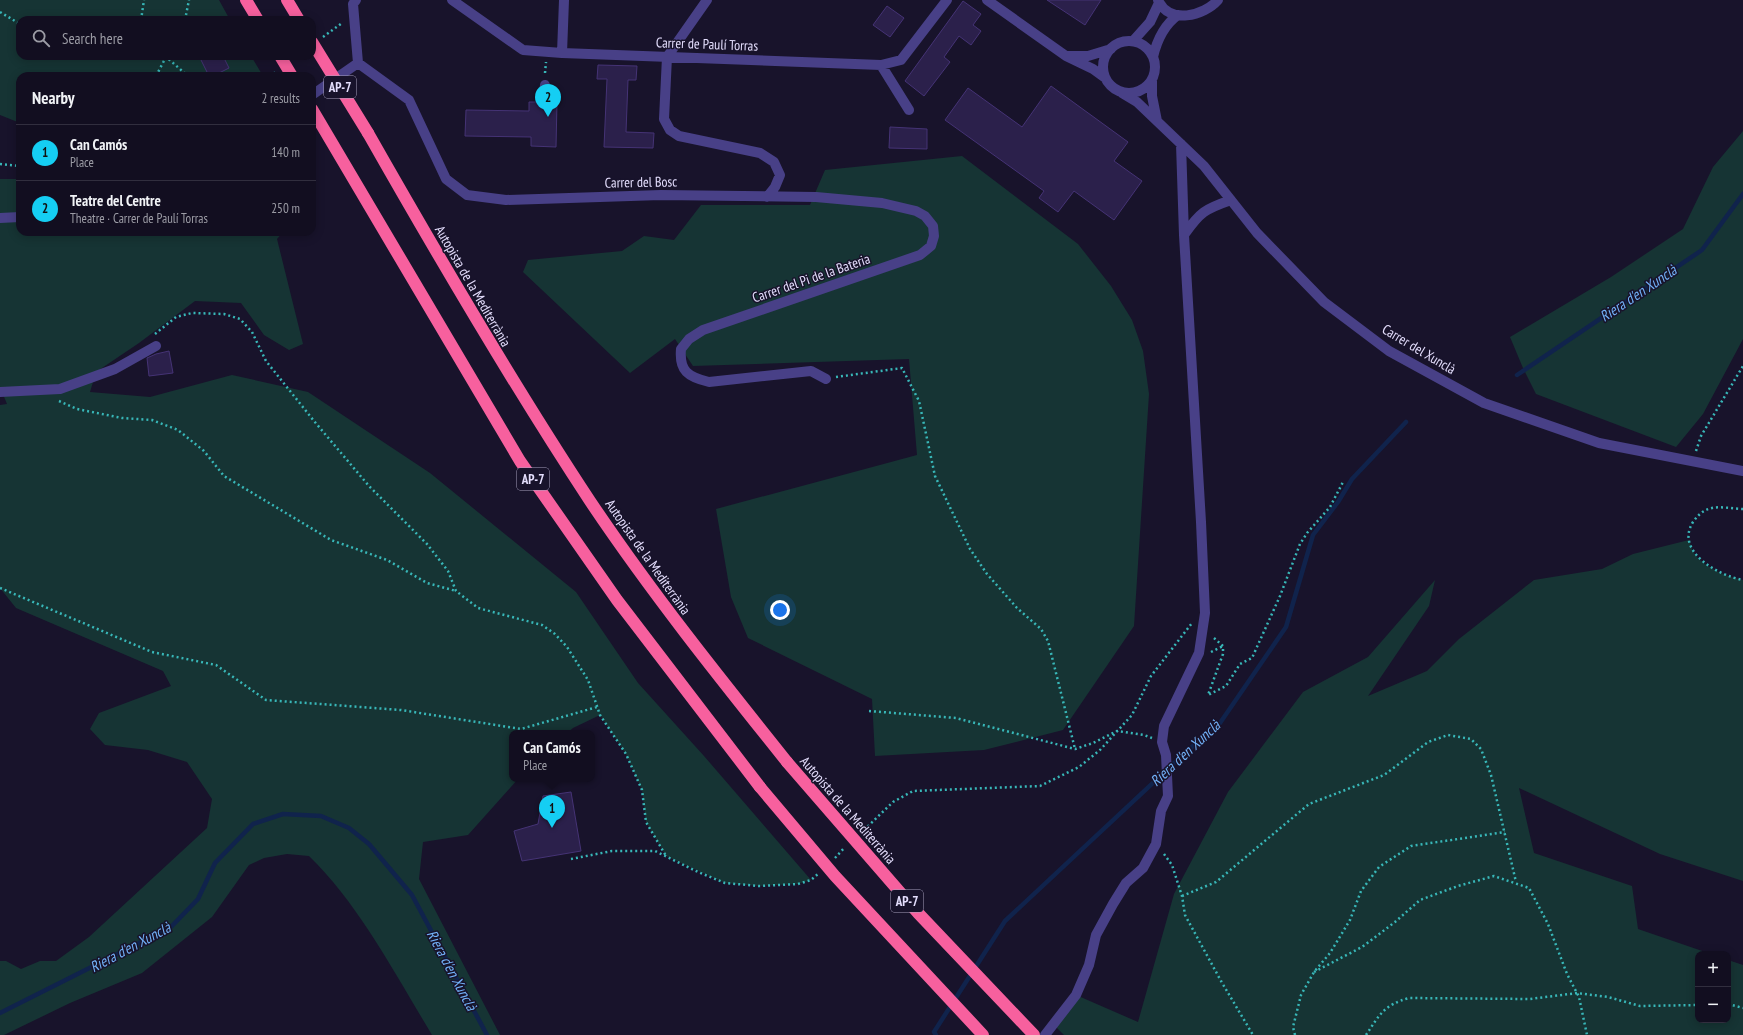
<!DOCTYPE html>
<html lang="en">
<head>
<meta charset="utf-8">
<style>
  :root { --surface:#120e20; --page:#1b1729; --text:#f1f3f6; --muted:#9c9ca5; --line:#312e3e; --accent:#15cef3 }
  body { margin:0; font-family:"PT Sans Narrow",sans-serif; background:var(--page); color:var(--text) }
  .controls { position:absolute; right:12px; bottom:12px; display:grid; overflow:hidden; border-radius:8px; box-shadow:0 2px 10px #0003 }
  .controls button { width:36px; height:36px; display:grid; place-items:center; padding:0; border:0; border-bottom:1px solid var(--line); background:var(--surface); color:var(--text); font:20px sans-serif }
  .you { position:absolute; left:780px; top:610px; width:14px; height:14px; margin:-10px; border:3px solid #fff; border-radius:50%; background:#1a73e8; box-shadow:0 0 0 6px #1a73e833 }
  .badge { display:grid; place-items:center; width:26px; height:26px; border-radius:50%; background:var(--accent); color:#111; font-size:13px; font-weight:700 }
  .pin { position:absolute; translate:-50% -33px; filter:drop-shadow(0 1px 2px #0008) }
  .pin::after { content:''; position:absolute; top:21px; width:14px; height:12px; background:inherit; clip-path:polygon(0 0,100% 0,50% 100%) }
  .popup { position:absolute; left:509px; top:730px; width:86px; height:52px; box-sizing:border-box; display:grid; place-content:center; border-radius:8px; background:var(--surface); filter:drop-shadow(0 1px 3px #0005); font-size:13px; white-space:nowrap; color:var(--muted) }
  .popup b { font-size:15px; color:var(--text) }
  .popup::after { content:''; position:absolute; left:50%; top:100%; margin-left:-8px; border:8px solid transparent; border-top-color:var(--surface) }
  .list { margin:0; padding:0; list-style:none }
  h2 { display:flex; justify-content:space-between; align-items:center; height:52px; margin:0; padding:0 16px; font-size:17px }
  h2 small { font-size:13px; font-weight:400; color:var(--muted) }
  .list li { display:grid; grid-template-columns:26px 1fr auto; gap:12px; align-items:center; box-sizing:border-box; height:56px; padding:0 16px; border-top:1px solid var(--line) }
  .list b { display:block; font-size:15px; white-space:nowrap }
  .list p { margin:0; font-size:13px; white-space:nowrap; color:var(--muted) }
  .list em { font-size:13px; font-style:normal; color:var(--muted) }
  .icon { flex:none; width:22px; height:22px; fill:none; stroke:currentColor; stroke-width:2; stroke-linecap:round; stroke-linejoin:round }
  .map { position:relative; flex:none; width:1743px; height:1035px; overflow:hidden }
  .search { position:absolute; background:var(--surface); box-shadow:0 2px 10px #0003; left:16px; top:16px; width:300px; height:44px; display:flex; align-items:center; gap:10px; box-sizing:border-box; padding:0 14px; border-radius:12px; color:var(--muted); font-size:15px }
  .panel { position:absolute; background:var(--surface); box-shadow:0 2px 10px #0003; left:16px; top:72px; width:300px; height:164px; border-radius:12px }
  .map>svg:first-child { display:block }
</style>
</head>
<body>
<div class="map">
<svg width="1743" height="1035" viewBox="0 0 1743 1035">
  <rect width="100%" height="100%" fill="#18132b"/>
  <!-- green -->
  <path fill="#163434" d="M0 0H219L230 20H20V56H251L263 76H20V123L0 115Z
    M1743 131V339L1703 414 1676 447 1536 394 1523 368 1510 337 1611 277 1683 229 1713 167Z
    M962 156 1078 244 1111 286 1132 320 1143 351 1149 394 1134 626 1063 730 984 750 875 756 872 699 748 638 731 597 716 509 917 455 909 359 693 366 675 339 630 373 523 272 528 260 622 251 644 236 674 240 701 205H810L825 170Z
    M0 179H20V232H283L277 239 303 344 289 350 264 335 241 303 195 301 139 343 96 372 90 392 150 397 232 375 308 392 430 473 576 592 638 683 704 756 811 880 798 884 759 886 725 883 666 856 646 822 642 790 626 754 600 715 573 728 567 733H512V779H518L468 835 423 842 419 879 500 1035H432C397 977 358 903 309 856L287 854 264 858 249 865 212 917 142 973 70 1003 4 1035H0V961H6L21 969 40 961H56L89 937 207 828 212 799 187 762 148 750 105 745 90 729 99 713 171 686 163 671 16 608 0 588V405L7 404 0 387Z
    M1689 540C1691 545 1692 551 1695 555 1706 568 1727 577 1743 580V881L1660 854 1519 788 1534 853 1632 886 1638 929 1711 954H1698V1020H1728V960L1743 965V1035H1064L1053 1024 1076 995 1138 1022 1174 894 1228 792 1303 692 1368 657 1435 580 1429 606 1368 696 1427 671 1459 639 1534 580 1602 569 1633 554Z"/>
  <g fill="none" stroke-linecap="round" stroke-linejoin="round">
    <!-- stream -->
    <path stroke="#10234c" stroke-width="4.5" d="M1517 375 1702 250 1743 194
      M0 1013 171 927 198 899 215 863 253 824 283 814 321 816 349 828 369 844 412 895 487 1035
      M936 1035 934 1032 1005 921 1185 753 1220 723 1286 627 1313 535 1338 502 1352 479 1406 422"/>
  </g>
  <!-- building -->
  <path fill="#2b204b" stroke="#453375" d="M1047 0H1101L1085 25Z
    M963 1 981 14 973 25 981 31 971 45 959 36 944 57 950 62 924 96 905 81Z
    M887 6 904 18 890 37 873 25Z
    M199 56H223L229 68 213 76H209Z
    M598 65 637 66 636 80H628L626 132 654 133 653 148 604 147 607 79H597Z
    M1051 86 1128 142 1114 161 1142 181 1114 220 1074 191 1058 212 1039 198 1044 191 945 120 968 88 1022 127Z
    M529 102H537L539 107 543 108 548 106 550 102H557L556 147 531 146V137L465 136 466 110 529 111Z
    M890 127 927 129V149L889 148Z
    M169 351 173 373 149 376 147 358 156 354Z
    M571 792 581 851 522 861 514 831 538 824 543 796Z"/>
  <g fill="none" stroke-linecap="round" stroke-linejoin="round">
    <!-- path -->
    <path stroke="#38b7b8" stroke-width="2.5" stroke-dasharray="2 3" stroke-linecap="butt" d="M0 12 20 24
      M141 20 144 0
      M185 20 189 0
      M323 37 342 23
      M165 56 188 76
      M545 73 546 62
      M156 76 166 57
      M269 76 276 72
      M0 164 20 166
      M155 334 176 317 192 313 224 314 240 319 252 332 266 361 314 421 369 486 427 544 448 571 456 591 478 608 542 625 555 634 567 647 588 680 600 715 626 754 642 790 646 822 666 856
      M836 377 902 368 919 401 935 476 970 549 987 574 1017 608 1041 629 1048 641 1075 749
      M59 401 77 409 122 418 152 420 178 430 204 451 224 476 331 540 387 560 427 583 456 591
      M1696 451 1701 436 1743 366
      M1743 509C1734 509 1721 506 1712 508 1703 510 1698 515 1693 522 1674 552 1720 576 1743 580
      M0 588 152 652 216 665 266 700 401 710 521 729 597 707
      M1214 638 1223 646V654L1208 695 1226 686 1240 664 1252 658 1280 596 1300 544 1307 533 1330 507 1343 482
      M1211 652 1223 646
      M869 711 956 718 1075 749 1093 743 1117 731 1144 735 1152 738
      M864 830 893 802 913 791 1040 786 1079 767 1100 750 1132 715 1151 676 1192 623
      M1164 854 1172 865 1182 896 1185 915 1221 981 1253 1035
      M835 858 845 847
      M571 859 612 851H655L698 872 725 883 759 886 798 884 811 880 818 874
      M1182 896 1216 882 1309 804 1384 775 1428 742 1448 735 1471 739 1481 749 1491 775 1516 882
      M1314 972 1362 947 1395 922 1420 900 1458 886 1494 876 1529 888 1548 924 1567 974 1579 997 1587 1035
      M1728 1004 1743 1008
      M1295 1035 1293 1027 1301 995 1314 972 1330 953 1350 920 1361 891 1379 867 1411 846 1505 832
      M1366 1035C1380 1014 1384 1005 1409 998L1530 999 1577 993 1608 997 1640 1006 1698 1005"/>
    <!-- minor -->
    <path stroke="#484087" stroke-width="10" d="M452 0 523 50 562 53 881 65 901 60 947 0
      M987 0 1066 56 1093 69 1104 77
      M1158 0C1169 25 1204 16 1218 0
      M1103 67a26 26 0 1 1 52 0a26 26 0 1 1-52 0Z
      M1133 41 1150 22 1159 3
      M562 53 564 0
      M1068 56H1088L1111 49
      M667 57 664 119 670 130 679 136 760 153 774 162 780 175 775 187 767 197
      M667 57 707 0
      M1153 57C1157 40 1164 25 1178 15
      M358 63 409 100 446 179 467 195 506 200 661 195 816 197 882 203 916 211 925 216 933 226 934 236 931 246 920 255 703 330 689 339 681 349C679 371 688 377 709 382L811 371 826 379
      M881 65 909 110
      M1152 81V96L1157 121
      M1122 93 1137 102 1204 166 1257 233 1324 302 1389 351 1484 403 1599 443 1743 471
      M312 95 358 63 353 4 356 0
      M543 102 545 85
      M0 218 20 217
      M1184 235C1200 212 1205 209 1231 200
      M0 392 60 389 115 369 156 346
      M1045 1035 1076 995 1089 965 1096 935 1113 904 1126 883 1143 868 1156 844 1161 811 1168 796 1166 755 1162 742 1164 726 1199 653 1205 613 1201 522 1184 235 1181 144"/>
    <!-- highway -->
    <path stroke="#f7609e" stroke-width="12" d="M246 0 258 20
      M287 0 299 20
      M312 109 520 461 617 600 760 787
      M368 133C439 258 511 381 590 501 651 592 719 677 787 762"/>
    <!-- highway-bridge -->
    <path stroke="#f7609e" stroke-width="12" d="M312 42 368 133
      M280 56 292 76
      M787 762 918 913 1034 1035
      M760 787 835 876 983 1035"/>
  </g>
  <g text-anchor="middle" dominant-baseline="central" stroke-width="3" stroke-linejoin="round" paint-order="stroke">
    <!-- shield labels -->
    <g fill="#18132b" stroke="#a7a1be" stroke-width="1">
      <rect x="324" y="76" width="32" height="22" rx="3"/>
      <rect x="517" y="468" width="32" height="22" rx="3"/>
      <rect x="891" y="890" width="32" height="22" rx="3"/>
    </g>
    <g font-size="13" font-weight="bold" fill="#e4defd">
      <text x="340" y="87">AP-7</text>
      <text x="533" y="479">AP-7</text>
      <text x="907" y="901">AP-7</text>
    </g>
    <!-- street labels -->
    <g font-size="14" fill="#e4defd" stroke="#18132b">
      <text transform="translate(707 44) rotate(2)">Carrer de Paulí Torras</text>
      <text transform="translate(641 182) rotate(-1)">Carrer del Bosc</text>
      <text transform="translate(811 278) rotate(-19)">Carrer del Pi de la Bateria</text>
      <text transform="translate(473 286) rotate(60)">Autopista de la Mediterrània</text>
      <text transform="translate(1419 349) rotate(31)">Carrer del Xunclà</text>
      <text transform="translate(648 557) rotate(55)">Autopista de la Mediterrània</text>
      <text transform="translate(848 810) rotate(49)">Autopista de la Mediterrània</text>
    </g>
    <!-- water labels -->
    <g font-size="15" font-style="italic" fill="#72b1f8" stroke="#18132b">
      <text transform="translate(1638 293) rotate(-34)">Riera d'en Xunclà</text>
      <text transform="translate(1185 753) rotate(-43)">Riera d'en Xunclà</text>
      <text transform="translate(130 947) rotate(-28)">Riera d'en Xunclà</text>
      <text transform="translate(452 970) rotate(62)">Riera d'en Xunclà</text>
    </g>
  </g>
</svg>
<div class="controls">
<button>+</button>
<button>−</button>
</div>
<div class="you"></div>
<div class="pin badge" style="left:552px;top:828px">1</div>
<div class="popup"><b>Can Camós</b>Place</div>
<div class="pin badge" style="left:548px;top:117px">2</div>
<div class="search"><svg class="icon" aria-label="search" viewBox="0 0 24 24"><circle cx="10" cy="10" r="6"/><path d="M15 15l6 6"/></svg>Search here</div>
<section class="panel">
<h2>Nearby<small>2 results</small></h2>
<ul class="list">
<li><span class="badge">1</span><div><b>Can Camós</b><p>Place</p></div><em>140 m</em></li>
<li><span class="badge">2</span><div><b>Teatre del Centre</b><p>Theatre · Carrer de Paulí Torras</p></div><em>250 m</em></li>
</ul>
</section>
</div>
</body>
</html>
